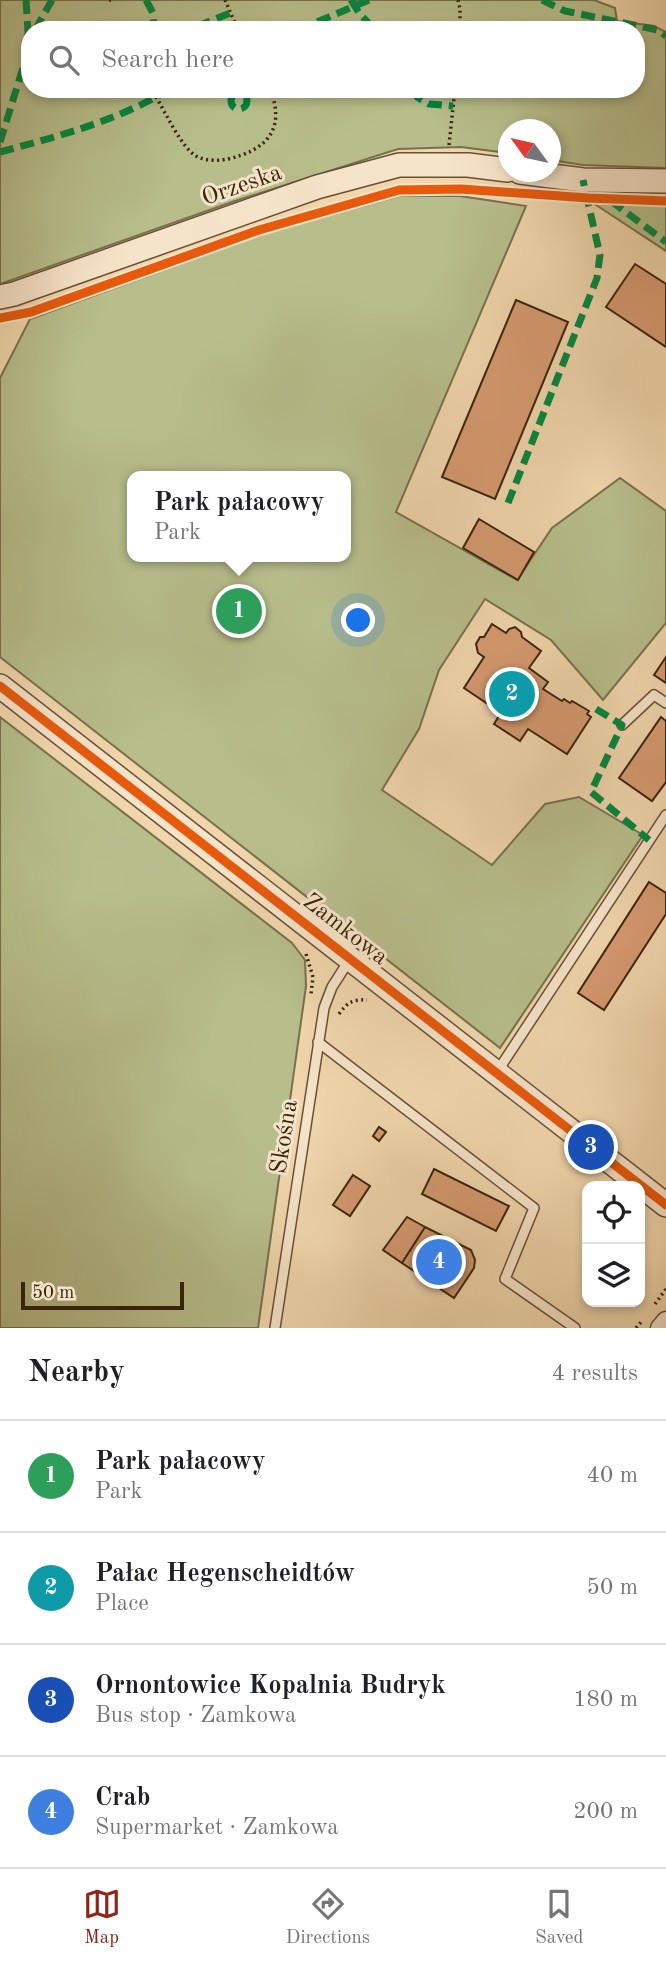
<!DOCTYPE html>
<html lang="en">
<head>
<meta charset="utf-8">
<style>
  :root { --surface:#fff; --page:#f2f2f2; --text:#202124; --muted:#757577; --line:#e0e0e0; --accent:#8f2418 }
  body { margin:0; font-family:"Old Standard TT",serif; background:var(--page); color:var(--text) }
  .controls { position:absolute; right:21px; bottom:21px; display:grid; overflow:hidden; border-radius:14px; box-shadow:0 4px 10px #0003 }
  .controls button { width:63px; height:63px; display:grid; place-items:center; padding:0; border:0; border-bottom:2px solid var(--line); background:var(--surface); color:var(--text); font:35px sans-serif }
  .compass { position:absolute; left:498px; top:119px; width:63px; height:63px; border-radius:50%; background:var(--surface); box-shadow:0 4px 10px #0003; rotate:303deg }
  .scale { position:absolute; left:21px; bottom:18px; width:163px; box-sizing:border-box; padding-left:7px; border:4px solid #3a240a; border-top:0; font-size:19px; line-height:24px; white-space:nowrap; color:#3a240a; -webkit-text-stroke:5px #f6e4ca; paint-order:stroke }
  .you { position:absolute; left:359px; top:621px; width:24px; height:24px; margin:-18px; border:5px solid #fff; border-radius:50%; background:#1a73e8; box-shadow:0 0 0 10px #1a73e833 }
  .badge { display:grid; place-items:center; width:46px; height:46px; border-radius:50%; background:var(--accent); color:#fff; font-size:23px; font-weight:700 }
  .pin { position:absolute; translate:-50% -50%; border:4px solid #fff; box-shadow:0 2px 7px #0006 }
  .popup { position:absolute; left:127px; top:471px; width:224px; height:91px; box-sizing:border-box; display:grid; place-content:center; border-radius:14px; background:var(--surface); filter:drop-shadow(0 2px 5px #0005); font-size:23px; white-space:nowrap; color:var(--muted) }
  .popup b { font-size:26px; color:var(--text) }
  .popup::after { content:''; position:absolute; left:50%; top:100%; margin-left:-14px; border:14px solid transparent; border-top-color:var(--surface) }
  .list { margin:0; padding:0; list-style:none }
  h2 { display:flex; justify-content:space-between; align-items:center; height:91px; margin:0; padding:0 28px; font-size:30px }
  h2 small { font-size:23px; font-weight:400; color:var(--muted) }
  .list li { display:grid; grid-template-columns:46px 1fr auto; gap:21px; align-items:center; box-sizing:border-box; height:112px; padding:0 28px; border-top:2px solid var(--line) }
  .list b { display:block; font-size:26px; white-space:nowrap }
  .list p { margin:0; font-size:23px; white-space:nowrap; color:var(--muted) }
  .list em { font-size:23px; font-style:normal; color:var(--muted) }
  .icon { flex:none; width:38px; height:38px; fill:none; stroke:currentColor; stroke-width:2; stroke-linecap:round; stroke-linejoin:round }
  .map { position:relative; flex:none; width:666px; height:1328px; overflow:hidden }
  .search { position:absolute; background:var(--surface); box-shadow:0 4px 10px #0003; left:21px; right:21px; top:21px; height:77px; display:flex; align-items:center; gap:18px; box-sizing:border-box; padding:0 24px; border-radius:28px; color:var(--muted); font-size:26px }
  .sheet { height:539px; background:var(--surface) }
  nav { display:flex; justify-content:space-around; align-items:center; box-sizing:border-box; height:98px; border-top:2px solid var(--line); background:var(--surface); font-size:19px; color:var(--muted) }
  nav a { display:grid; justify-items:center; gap:4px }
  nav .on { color:var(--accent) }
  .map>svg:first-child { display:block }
</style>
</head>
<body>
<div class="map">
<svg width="666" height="1328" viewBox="0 0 666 1328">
  <rect width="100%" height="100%" fill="#f1d6ad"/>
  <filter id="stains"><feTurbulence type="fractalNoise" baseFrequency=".00286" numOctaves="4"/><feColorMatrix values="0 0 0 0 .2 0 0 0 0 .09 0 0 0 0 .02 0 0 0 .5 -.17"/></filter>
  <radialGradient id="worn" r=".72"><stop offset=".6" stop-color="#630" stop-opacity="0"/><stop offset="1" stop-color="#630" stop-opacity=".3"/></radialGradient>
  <!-- green -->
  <path fill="#b7be8c" stroke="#78714b" stroke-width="2" fill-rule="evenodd" d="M0 0H594L615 8 617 21 654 26 666 32V168L583 165 551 160 550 130H508V153L461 147 398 149 235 201 0 284ZM30 30H636V89H30Z
    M399 196H460L526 206 396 512 517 580 552 528 620 478 666 511V623L603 700 551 640 485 599 439 670 419 729 382 790 492 865 545 804 579 797 643 835 500 1048 0 657V378L30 319 260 235ZM132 476H346V557H132Z
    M590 201 666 204V251Z
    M0 717 292 943 305 960 306 986 258 1328H0Z"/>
  <!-- building -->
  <path fill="#d69a70" stroke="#3a240a" stroke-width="2" d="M635 264 666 284V347L606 307Z
    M516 300 568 322 495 499 442 477Z
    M479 519 534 552 518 580 463 548Z
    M492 624 506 633 509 629 515 627 521 632 522 637 541 651 529 668 548 682 543 689 562 701 564 699 570 703 572 701 589 711 587 714 591 717 567 754 528 729 520 741 494 724 501 713 464 688 484 657 478 653 476 644 480 637H484Z
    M666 657V683L654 675Z
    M661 717 666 721V782L652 801 619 778Z
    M649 882 666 893V914L604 1010 578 993Z
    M379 1127 386 1132 379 1141 373 1136Z
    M434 1169 509 1206 496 1231 422 1194Z
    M353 1175 370 1186 350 1216 333 1205Z
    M407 1217 425 1227 402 1263 383 1250Z
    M425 1227 471 1250 475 1260 474 1268 454 1298 402 1263Z"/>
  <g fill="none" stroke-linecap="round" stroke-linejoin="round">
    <!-- service casing -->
    <g stroke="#685033" stroke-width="12">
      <path id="service" d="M622 725 654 695 666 703
        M318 1042 534 1208 505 1279 575 1328
        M497 1072 666 815
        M275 1328 324 1008 332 987 350 959"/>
    </g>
    <!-- minor casing -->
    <g stroke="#685033" stroke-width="21">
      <path id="minor" d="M660 1328 666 1321"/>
    </g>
    <!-- tertiary casing -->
    <g stroke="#685033" stroke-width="26">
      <path id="tertiary" d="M520 172 583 180 666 181
        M0 297 14 294 317 187 399 165H468L508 170
        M0 686 666 1205"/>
    </g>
    <!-- path -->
    <path stroke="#3a240a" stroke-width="3.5" stroke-dasharray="2 3.5" stroke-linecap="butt" d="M109 0H111
      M225 0 238 30
      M458 0 460 9V30
      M156 97C166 113 181 147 196 156 205 161 218 161 228 159 267 150 286 129 270 89
      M449 145 455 89
      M306 954 313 977 311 994
      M339 1014C347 1003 352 999 367 1000
      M655 1304 666 1289
      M636 1328 642 1321"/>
    <!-- service -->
    <use href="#service" stroke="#f6e4ca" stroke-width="9"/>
    <!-- minor -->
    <use href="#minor" stroke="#f6e4ca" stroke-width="18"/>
    <!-- tertiary -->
    <use href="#tertiary" stroke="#f6e4ca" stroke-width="23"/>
    <!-- quiet -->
    <path stroke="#00873e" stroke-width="7" stroke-dasharray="14 7" stroke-linecap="butt" d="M26 0 29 48
      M146 0 153 13 154 30
      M351 0 359 13 375 30
      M542 0 565 11 658 30 666 36
      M35 30 52 0
      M205 30 203 24 230 13
      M298 30 369 0
      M415 89 417 97 429 104 453 106
      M231 101a8 8 0 1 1 16 0a8 8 0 1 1-16 0Z
      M0 142 30 45
      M0 152C59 136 117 121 170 89
      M611 201 666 242
      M508 503 597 278 600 255 583 180
      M596 709 622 725 591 792 649 840"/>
    <!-- cycleway casing -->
    <g stroke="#f6e4ca" stroke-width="13">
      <path id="cycleway" d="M0 318 31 312 259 230 399 190 461 189 588 198 666 201
        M0 686 666 1205"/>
    </g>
    <!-- cycleway -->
    <use href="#cycleway" stroke="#e8590c" stroke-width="9"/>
  </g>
  <g text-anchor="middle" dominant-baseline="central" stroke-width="6" stroke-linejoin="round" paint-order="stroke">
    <!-- street labels -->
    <g font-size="24" fill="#3a240a" stroke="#f6e4ca">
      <text transform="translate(242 186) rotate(-19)">Orzeska</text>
      <text transform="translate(345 930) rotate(38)">Zamkowa</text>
      <text transform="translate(285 1137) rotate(-81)">Skośna</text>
    </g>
  </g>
  <rect width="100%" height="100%" filter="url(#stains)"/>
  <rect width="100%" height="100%" fill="url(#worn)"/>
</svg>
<div class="controls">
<button><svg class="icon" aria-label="locate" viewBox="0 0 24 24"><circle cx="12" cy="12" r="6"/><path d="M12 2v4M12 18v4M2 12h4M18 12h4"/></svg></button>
<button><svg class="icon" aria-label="layers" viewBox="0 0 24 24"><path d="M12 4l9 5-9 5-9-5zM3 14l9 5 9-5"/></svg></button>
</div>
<svg class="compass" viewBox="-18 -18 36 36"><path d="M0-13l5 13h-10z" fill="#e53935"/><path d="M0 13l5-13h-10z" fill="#757577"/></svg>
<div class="scale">50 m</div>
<div class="you"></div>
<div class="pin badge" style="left:239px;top:611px;background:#2e9e5b">1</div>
<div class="popup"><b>Park pałacowy</b>Park</div>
<div class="pin badge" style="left:512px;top:694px;background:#0f9aa8">2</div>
<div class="pin badge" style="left:591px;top:1147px;background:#1a4fb4">3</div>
<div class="pin badge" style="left:439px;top:1262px;background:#3f7fe0">4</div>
<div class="search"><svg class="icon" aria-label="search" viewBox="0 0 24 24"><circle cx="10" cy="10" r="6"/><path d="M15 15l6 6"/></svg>Search here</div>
</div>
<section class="sheet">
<h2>Nearby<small>4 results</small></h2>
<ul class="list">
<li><span class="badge" style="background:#2e9e5b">1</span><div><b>Park pałacowy</b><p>Park</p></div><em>40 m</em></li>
<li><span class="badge" style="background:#0f9aa8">2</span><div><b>Pałac Hegenscheidtów</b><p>Place</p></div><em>50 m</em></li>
<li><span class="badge" style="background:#1a4fb4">3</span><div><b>Ornontowice Kopalnia Budryk</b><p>Bus stop · Zamkowa</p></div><em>180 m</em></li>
<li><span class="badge" style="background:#3f7fe0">4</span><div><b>Crab</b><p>Supermarket · Zamkowa</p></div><em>200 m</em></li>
</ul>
</section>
<nav>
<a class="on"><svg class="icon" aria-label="map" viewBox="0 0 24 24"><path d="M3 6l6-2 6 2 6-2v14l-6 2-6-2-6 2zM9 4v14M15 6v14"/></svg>Map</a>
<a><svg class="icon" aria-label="directions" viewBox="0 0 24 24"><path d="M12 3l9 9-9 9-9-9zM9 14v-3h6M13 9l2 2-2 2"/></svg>Directions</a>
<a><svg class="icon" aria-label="saved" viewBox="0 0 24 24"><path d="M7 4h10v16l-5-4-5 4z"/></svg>Saved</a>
</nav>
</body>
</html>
